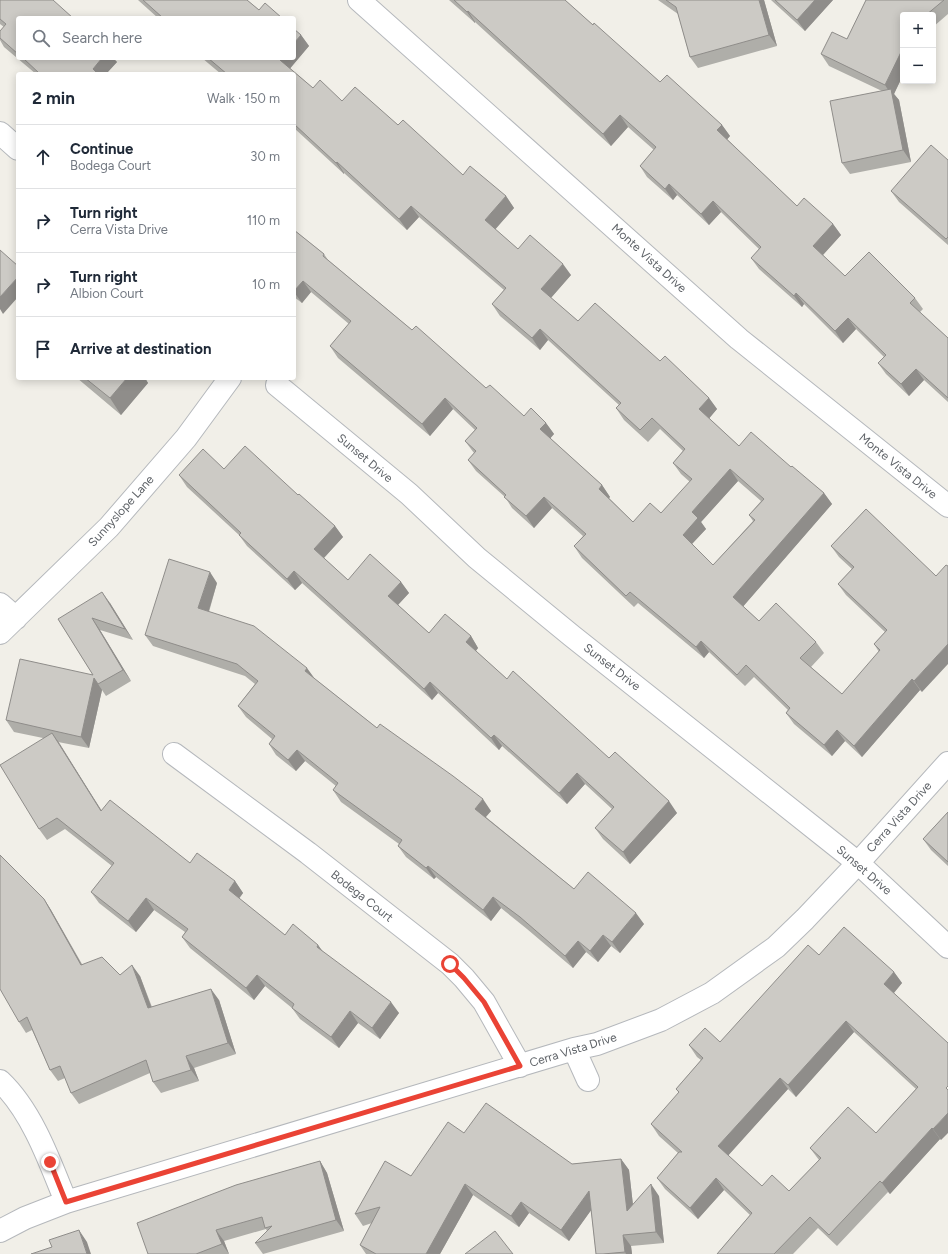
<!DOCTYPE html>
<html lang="en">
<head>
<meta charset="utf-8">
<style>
  :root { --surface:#fff; --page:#f2f2f3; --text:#1f2937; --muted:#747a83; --line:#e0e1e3 }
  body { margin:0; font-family:Figtree,sans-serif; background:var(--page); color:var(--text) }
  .controls { position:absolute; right:12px; top:12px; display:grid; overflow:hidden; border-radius:4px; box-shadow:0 2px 10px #0003 }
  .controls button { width:36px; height:36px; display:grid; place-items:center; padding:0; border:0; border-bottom:1px solid var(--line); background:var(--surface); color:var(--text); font:20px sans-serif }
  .stop { position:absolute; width:12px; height:12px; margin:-9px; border:3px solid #ea4335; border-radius:50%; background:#fff }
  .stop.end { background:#ea4335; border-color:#fff; box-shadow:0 1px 4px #0008 }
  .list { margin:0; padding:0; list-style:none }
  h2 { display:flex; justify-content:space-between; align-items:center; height:52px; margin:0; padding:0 16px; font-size:17px }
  h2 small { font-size:13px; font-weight:400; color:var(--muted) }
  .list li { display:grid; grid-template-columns:26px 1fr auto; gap:12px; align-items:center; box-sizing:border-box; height:64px; padding:0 16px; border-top:1px solid var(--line) }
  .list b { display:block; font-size:15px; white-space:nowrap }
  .list p { margin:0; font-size:13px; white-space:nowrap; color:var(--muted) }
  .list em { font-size:13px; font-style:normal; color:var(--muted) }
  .icon { flex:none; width:22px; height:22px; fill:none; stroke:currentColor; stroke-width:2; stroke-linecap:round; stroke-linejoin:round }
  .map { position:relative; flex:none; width:948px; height:1254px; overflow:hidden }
  .search { position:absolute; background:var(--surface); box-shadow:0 2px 10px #0003; left:16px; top:16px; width:280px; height:44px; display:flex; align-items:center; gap:10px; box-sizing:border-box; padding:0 14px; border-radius:4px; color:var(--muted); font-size:15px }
  .panel { position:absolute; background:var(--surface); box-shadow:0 2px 10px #0003; left:16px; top:72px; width:280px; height:308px; border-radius:4px }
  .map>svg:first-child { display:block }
</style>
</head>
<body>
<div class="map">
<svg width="948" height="1254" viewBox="0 0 948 1254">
  <rect width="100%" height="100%" fill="#f1efe8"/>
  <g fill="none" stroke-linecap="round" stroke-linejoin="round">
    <!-- minor casing -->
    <g stroke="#b5b8bc" stroke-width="24">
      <path id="minor" d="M359 0 739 339 948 506
        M0 133 18 149
        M277 385 409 494 477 558 572 636 858 863 948 947
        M0 604 16 618
        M0 633 109 527 186 438 230 378
        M174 754 308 853 450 964 464 978 484 1002 520 1066
        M574 1049 588 1080
        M0 1081C32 1111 50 1162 66 1202
        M0 1231 25 1218 66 1202 574 1049 597 1044 661 1020 712 993 776 947 805 919 858 863 948 763"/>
    </g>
    <!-- minor -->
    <use href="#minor" stroke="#fff" stroke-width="22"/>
  </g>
  <!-- wall -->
  <path fill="#afaea9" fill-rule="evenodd" d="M0 0 18 18V58H113L117 62 106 74H36L4 47 0 40V31L4 27 0 24Z
    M138 0H247L259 10 282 18H158Z
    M449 0H565L593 25 660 82 722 125 730 136 727 139 797 206 833 224 841 235 823 255 845 276 915 298 923 309 920 312 948 338V402L924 380 909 396 886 374 878 363 884 357 856 329 843 343 804 304 802 307 759 269 751 258 759 249 721 212 709 225 677 195 673 200 647 177 640 166 654 150 628 127 611 146 475 22V23Z
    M658 0H764L777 46 698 68 690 57 678 14Z
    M771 0H833L805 31Z
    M866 0H948V14L933 27V15H903V75L894 94 899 100 911 162 850 174 842 163 882 91 829 66 821 54 847 39Z
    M301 35 309 46 290 68 313 88 398 125 463 175 506 196 514 208 495 229 518 249 571 275 551 298 578 321 660 361 709 398 717 409 709 418 739 446 791 467 824 493 832 504 743 606 759 621 816 642 824 653 811 667 842 694 879 652 874 644 885 632 846 595 838 584 852 569 839 557 831 546 866 509 922 692 920 690 862 757 845 741 832 756 794 724 786 713 788 710 754 677 745 686 709 652 704 658 638 603 634 607 582 558 574 546 583 536 552 508 534 528 512 508 505 497 476 471 468 460 474 453 465 441 475 430 453 409 430 436 338 358 330 346 349 324 311 292 302 303 294 297V230L324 254 328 260 412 330 486 388 524 416 546 423 554 434 550 438 602 485 610 497 609 498 633 522 661 513 690 482 681 474 673 463 683 451 660 429 648 442 624 420 616 408 619 405 548 340 540 350 500 316 492 304 504 290 419 217 407 230 344 173V174L294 128V74H221L202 58H294ZM738 481 761 501 749 515 753 521 713 565 692 544 706 529 701 522Z
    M948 160V245L899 202 891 191Z
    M77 378H145L148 383 121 415Z
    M224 469 298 495 335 526 343 537 324 558 348 580 401 582 409 593 398 605 429 633 471 636 478 648 476 651 507 679 609 758 677 813 630 864 603 839 595 828 612 809 585 784 567 804 502 746 499 750 438 693 432 700 302 583 295 590 247 546 239 535 187 487 179 475Z
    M217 583 209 612 315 679 377 728 491 811 486 817 574 889 644 924 620 953 611 946 598 962 586 952 573 968 527 929 501 908 491 921 436 877 434 879 406 857 398 846 399 844 341 802 333 790 336 786 305 761 296 771 276 755 269 744 272 739 246 717 238 706 255 684 245 676 153 646 145 635Z
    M110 603 133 640 100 630 131 681 106 696 102 690 89 748 58 742 102 811 190 863 235 881 243 893 239 899 285 935 318 945 323 952 399 1013 380 1039 358 1023 339 1048 300 1019 292 1008 265 986 254 1000 190 948 182 937 185 932 154 910 136 932 99 903 91 892 112 866 65 829 47 840 39 829 43 738 14 732 6 720 93 675 58 619Z
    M948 812V866L931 850 923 839Z
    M44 899 51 910 82 964 120 975 140 976 152 1007 219 1000 236 1054 194 1068 199 1081 161 1093 153 1082 150 1073 79 1104 71 1093 65 1078 58 1081 50 1070 32 1030 26 1033 19 1022Z
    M819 955 894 972 902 983 894 993 941 1140 940 1139 890 1194 888 1192 837 1246 818 1228 793 1254H717L750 1215 724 1190 698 1219 665 1189 657 1178 678 1153 659 1136 651 1124 679 1093 676 1089 701 1060 697 1057 689 1045 720 1042ZM854 1032 916 1089 876 1133 810 1148 819 1160 789 1191 762 1186 728 1155 788 1089 796 1097Z
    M464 1133 572 1164 621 1159 629 1170 633 1205 659 1196 664 1243 631 1246 632 1254H596L591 1210 569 1241 529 1213 519 1227 473 1195 440 1254H366L360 1245 372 1223 363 1226 355 1214 411 1176Z
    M320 1161 327 1173 344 1231 263 1254 255 1243 267 1231 266 1229 224 1241 229 1254H148Z"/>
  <!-- shaded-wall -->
  <path fill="#8f8d8a" d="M759 0H764L777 46 769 35Z
    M815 0H833L805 31 797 20Z
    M468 11 475 22V23L467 12Z
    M301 35 309 46 288 71 280 60 281 58H294V43Z
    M903 48V75L894 94 899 100 911 162 903 150 892 96 885 85Z
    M102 58H113L117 62 106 74H96L93 69Z
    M620 115 628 127 611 146 603 134Z
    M722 125 730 136 725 142 717 130Z
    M337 162 344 173V174L336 163Z
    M669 184 677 195 673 200 665 189Z
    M506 196 514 208 493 232 485 220Z
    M713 201 721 212 709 225 701 214Z
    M411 206 419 217 407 230 399 219Z
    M833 224 841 235 821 257 813 246Z
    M563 264 571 275 549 300 541 289Z
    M18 277V297L3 314 0 309V297Z
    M303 281 311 292 302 303 294 292V291Z
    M796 293 804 304 802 307 794 296Z
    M848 318 856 329 843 343 835 331Z
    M540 329 548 340 540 350 532 338Z
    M916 369 924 380 909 396 901 384Z
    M127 378H145L148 383 121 415 110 398Z
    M445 398 453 409 430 436 422 424Z
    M709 398 717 409 707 421 699 409Z
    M546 423 554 434 548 441 540 429Z
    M730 469 738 481 701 522 706 529 690 546 683 535 692 512Z
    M602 485 610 497 607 500 599 489Z
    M824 493 832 504 741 609 733 597Z
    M544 497 552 508 534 528 526 516Z
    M335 526 343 537 322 560 314 549Z
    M294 571 302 583 295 590 287 579Z
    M210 572 217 583 206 620 198 608Z
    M401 582 409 593 396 607 388 596Z
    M102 592 110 603 133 640 125 629Z
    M92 618 100 630 131 681 123 670Z
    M471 636 478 648 474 653 466 642Z
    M701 641 709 652 704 658 696 647Z
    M948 644V664L922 692 914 681Z
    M307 668 315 679 305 671Z
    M94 678 102 690 89 748 81 737Z
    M912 679 920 690 862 757 854 746Z
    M430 682 438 693 432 700 424 689Z
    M837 730 845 741 832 756 824 745Z
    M52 733 60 744 109 823 101 811Z
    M494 735 502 746 499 750 491 738Z
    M297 750 305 761 296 771 288 760Z
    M577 773 585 784 567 804 559 793Z
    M483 799 491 811 483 820 475 809Z
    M669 801 677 813 630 864 623 852Z
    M428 866 436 877 434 879 426 868Z
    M235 881 243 893 236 902 229 890Z
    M493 897 501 908 491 921 483 910Z
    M146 898 154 910 136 932 128 921Z
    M44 899 51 910 88 976 81 965Z
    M636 913 644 924 620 953 612 942Z
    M603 935 611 946 598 962 590 951Z
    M578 941 586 952 573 968 565 956Z
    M318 945 326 956 317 947Z
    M132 965 140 976 156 1020 148 1008Z
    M894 972 902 983 892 995 884 984Z
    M257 975 265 986 254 1000 246 988Z
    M211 989 219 1000 236 1054 228 1043Z
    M391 1002 399 1013 380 1039 372 1028Z
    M350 1011 358 1023 339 1048 331 1037Z
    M846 1021 854 1032 796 1097 788 1085Z
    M186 1056 194 1068 199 1081 191 1070Z
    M780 1078 788 1089 726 1158 718 1146Z
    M948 1113V1133L941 1140 933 1129Z
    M932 1128 940 1139 890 1194 882 1183Z
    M621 1159 629 1170 635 1223 627 1211Z
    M320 1161 327 1173 344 1231 336 1220Z
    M716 1178 724 1190 698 1219 690 1208Z
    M465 1184 473 1195 440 1254H426Z
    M651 1184 659 1196 664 1243 656 1232Z
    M589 1191 597 1202 569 1241 561 1230Z
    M521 1202 529 1213 519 1227 511 1216Z
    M79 1230 87 1242 91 1254H87Z
    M216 1230 224 1241 229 1254 222 1244Z
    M623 1235 631 1246 632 1254H626L625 1252Z"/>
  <!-- building -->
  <path fill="#cccac5" stroke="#8f8d8a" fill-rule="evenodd" d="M0 0H53L73 18H18V54L0 38V31L6 24 0 19Z
    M143 0H247L259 10 265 3 282 18H163Z
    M454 0H565L593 25 594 23 660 82 667 75 722 125 717 130 797 206 804 198 833 224 813 246 845 276 869 252 915 298 910 303 948 338V398L916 369 901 384 878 363 886 355 848 318 835 331 796 293 794 296 751 258 761 247 713 201 701 214 669 184 665 189 640 166 656 147 620 115 603 134 468 11 467 12Z
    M666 0H759L769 35 690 57 676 7Z
    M775 0H815L797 20Z
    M866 0H944L926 15H903V48L885 85 821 54 832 32 847 39Z
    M294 29 301 35 294 43Z
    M23 58H102L93 69 98 74H40Z
    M208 58H281L280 60 313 88 320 80 342 101 355 87 398 125 403 120 463 175 470 166 506 196 485 220 518 249 530 235 563 264 541 289 578 321 595 303 660 361 665 356 709 398 699 409 739 446 751 432 791 467 792 466 824 493 733 597 759 621 776 603 816 642 800 658 842 694 880 650 874 644 887 630 838 584 854 567 831 546 866 509 936 576 946 565 948 566V644L914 681 912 679 854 746 837 730 824 745 786 713 790 708 746 665 737 675 701 641 696 647 630 592 626 596 574 546 586 534 544 497 526 516 504 497 506 495 468 460 476 451 465 441 477 428 445 398 422 424 330 346 351 321 303 281 294 291V230L324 254 323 256 412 330 416 326 486 388 490 385 524 416 531 408 546 423 540 429 602 485 599 489 633 522 650 503 661 513 692 479 673 463 685 449 652 418 640 430 616 408 621 403 540 329 532 338 492 304 506 288 411 206 399 219 337 162 336 163 294 124V74H227ZM730 469 764 499 749 515 755 520 713 565 683 535 698 518 692 512Z
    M891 89 903 150 842 163 830 101Z
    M931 145 948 160V237L946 239 891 191Z
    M0 250 18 266V277L0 297Z
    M85 378H127L110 398Z
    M245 446 298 495 299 494 335 526 314 549 348 580 370 554 401 582 388 596 429 633 445 614 471 636 466 642 507 679 513 671 609 758 615 752 669 801 623 852 595 828 614 807 577 773 559 793 494 735 491 738 430 682 424 689 294 571 287 579 239 535 241 533 179 475 203 449 224 469Z
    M169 559 210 572 198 608 254 626 307 668 305 671 377 728 380 724 453 776 483 799 475 809 574 889 588 872 636 913 612 942 603 935 590 951 578 941 565 956 520 917 493 897 483 910 428 866 426 868 398 846 402 840 333 790 338 783 297 750 288 760 269 744 275 736 238 706 258 681 237 664 145 635Z
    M102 592 125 629 92 618 123 670 98 684 94 678 81 737 6 720 20 659 93 675 58 619Z
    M52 733 101 811 110 800 190 863 197 853 235 881 229 890 285 935 293 924 318 945 317 947 391 1002 372 1028 350 1011 331 1037 292 1008 294 1004 257 975 246 988 182 937 188 929 146 898 128 921 91 892 114 863 57 818 39 829 0 765Z
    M948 812V862L923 839Z
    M0 855 44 899 81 965 102 957 120 975 132 965 148 1008 211 989 228 1043 186 1056 191 1070 153 1082 146 1060 71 1093 60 1066 50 1070 27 1017 19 1022 0 989Z
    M844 927 894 972 884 984 948 1043V1086L946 1088 948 1090V1113L933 1129 932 1128 882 1183 880 1181 829 1235 810 1217 774 1254H717L752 1213 716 1178 690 1208 657 1178 679 1152H682L651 1124 679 1092 676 1089 703 1058 689 1045 705 1028 720 1042 808 945 819 955ZM846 1021 918 1087 876 1133 848 1107 810 1148 821 1158 789 1191 772 1175 762 1186 718 1146 780 1078 788 1085Z
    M486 1103 572 1164 621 1159 627 1211 651 1184 656 1232 623 1235 625 1252 603 1254H596L589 1191 561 1230 521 1202 511 1216 465 1184 426 1254H376L360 1245 380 1207 355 1214 385 1161 411 1176 448 1122 464 1133Z
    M320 1161 336 1220 255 1243 272 1226 265 1228 262 1217 216 1230 222 1244 196 1254H148L137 1223 236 1185Z
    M79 1230 87 1254H31L52 1247 49 1240Z
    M495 1231 513 1254H465Z"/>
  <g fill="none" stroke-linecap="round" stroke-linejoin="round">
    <!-- route -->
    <path stroke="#ea4335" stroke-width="5" d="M50 1162 66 1202 520 1066 484 1002 464 978 450 964"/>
  </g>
  <g text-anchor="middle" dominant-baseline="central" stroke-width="3" stroke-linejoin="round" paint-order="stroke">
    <!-- street labels -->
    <g font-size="12" fill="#5f6368" stroke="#fff">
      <text transform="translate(649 258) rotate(42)">Monte Vista Drive</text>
      <text transform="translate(365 458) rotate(40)">Sunset Drive</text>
      <text transform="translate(898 466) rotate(39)">Monte Vista Drive</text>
      <text transform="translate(121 511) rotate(-48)">Sunnyslope Lane</text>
      <text transform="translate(612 667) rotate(38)">Sunset Drive</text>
      <text transform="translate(899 817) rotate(-48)">Cerra Vista Drive</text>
      <text transform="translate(864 870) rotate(41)">Sunset Drive</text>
      <text transform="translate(362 896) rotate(38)">Bodega Court</text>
      <text transform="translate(573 1050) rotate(-17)">Cerra Vista Drive</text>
    </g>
  </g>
</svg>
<div class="controls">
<button>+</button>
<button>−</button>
</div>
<div class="stop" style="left:450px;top:964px"></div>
<div class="stop end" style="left:50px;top:1162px"></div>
<div class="search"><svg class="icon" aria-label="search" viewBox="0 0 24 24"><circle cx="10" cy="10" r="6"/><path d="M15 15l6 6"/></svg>Search here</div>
<section class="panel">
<h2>2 min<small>Walk · 150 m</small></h2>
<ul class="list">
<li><svg class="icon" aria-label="ahead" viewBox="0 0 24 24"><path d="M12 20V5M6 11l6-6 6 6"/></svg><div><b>Continue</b><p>Bodega Court</p></div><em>30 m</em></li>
<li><svg class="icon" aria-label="right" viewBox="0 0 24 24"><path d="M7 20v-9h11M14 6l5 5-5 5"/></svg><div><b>Turn right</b><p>Cerra Vista Drive</p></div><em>110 m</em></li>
<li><svg class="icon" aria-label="right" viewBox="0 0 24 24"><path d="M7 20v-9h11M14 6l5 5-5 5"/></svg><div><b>Turn right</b><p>Albion Court</p></div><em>10 m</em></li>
<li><svg class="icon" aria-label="arrive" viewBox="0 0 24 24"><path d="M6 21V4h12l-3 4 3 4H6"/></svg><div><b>Arrive at destination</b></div></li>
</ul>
</section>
</div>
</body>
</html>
